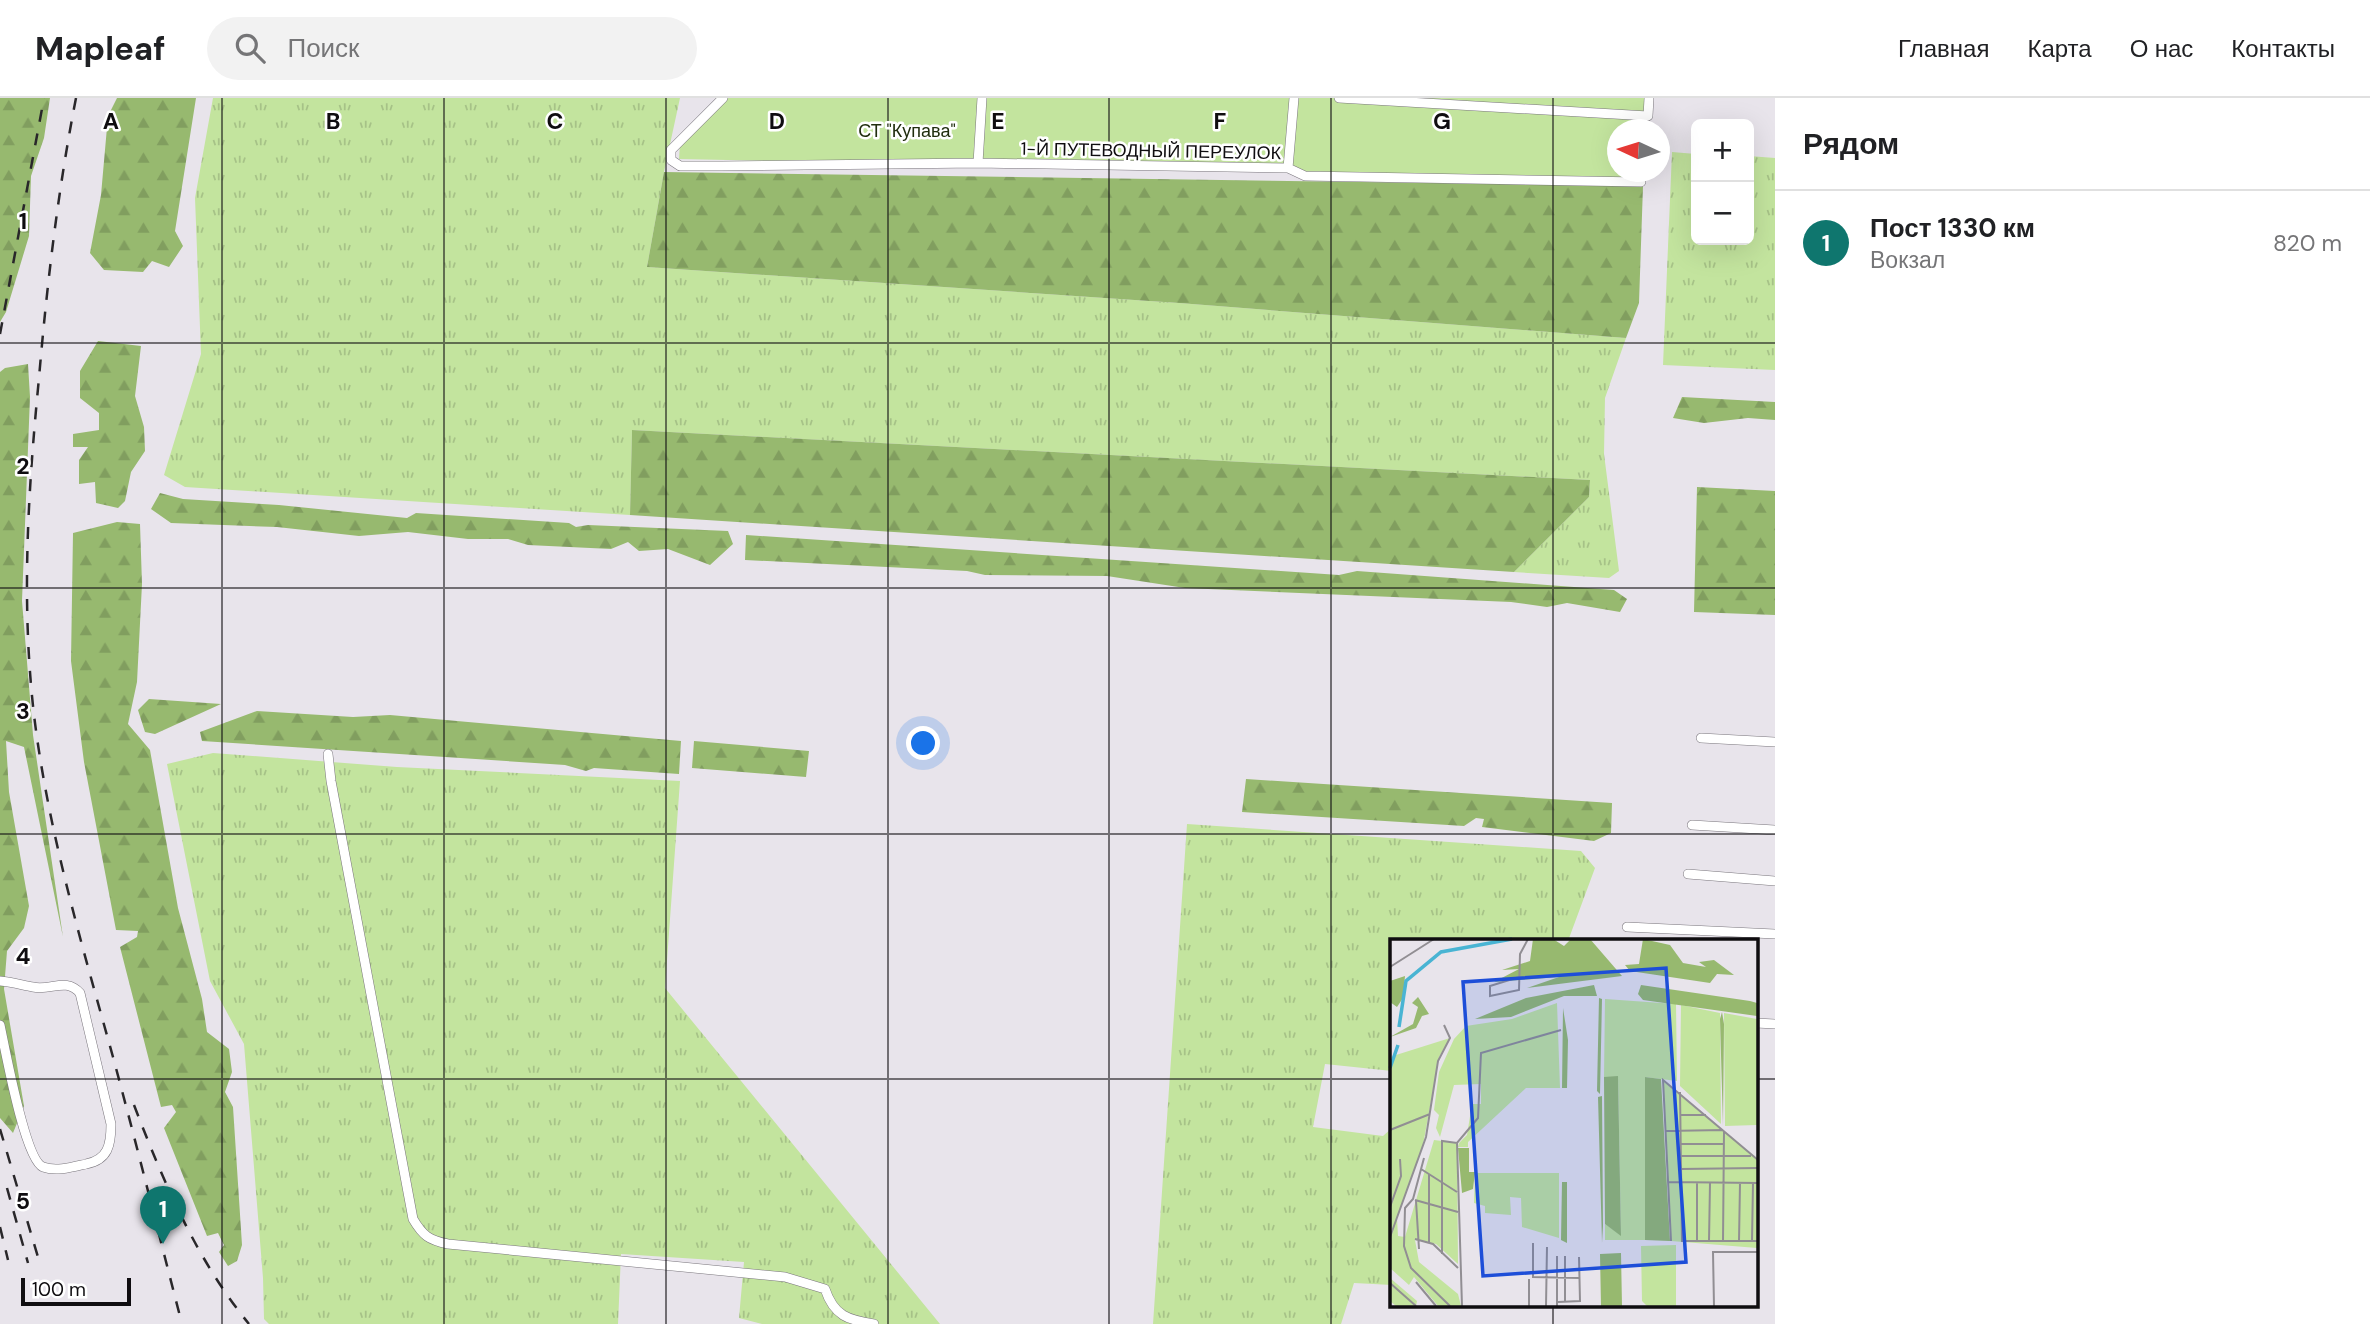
<!DOCTYPE html>
<html lang="ru">
<head>
<meta charset="utf-8">
<style>
  :root { --surface:#fff; --page:#f2f2f2; --text:#202124; --muted:#757577; --line:#e0e0e0; --accent:#0f766e }
  body { margin:0; font-family:"DM Sans",sans-serif; background:var(--page); color:var(--text) }
  .controls { position:absolute; right:21px; top:21px; display:grid; overflow:hidden; border-radius:10px; box-shadow:0 7px 28px #0002 }
  .controls button { width:63px; height:63px; display:grid; place-items:center; padding:0; border:0; border-bottom:2px solid var(--line); background:var(--surface); color:var(--text); font:35px sans-serif }
  .compass { position:absolute; left:1607px; top:21px; width:63px; height:63px; border-radius:50%; background:var(--surface); box-shadow:0 7px 28px #0002; rotate:274deg }
  .scale { position:absolute; left:21px; bottom:18px; width:110px; box-sizing:border-box; padding-left:7px; border:4px solid #0f0d10; border-top:0; font-size:19px; line-height:24px; white-space:nowrap; color:#0f0d10; -webkit-text-stroke:5px #fff; paint-order:stroke }
  .you { position:absolute; left:924px; top:646px; width:24px; height:24px; margin:-18px; border:5px solid #fff; border-radius:50%; background:#1a73e8; box-shadow:0 0 0 10px #1a73e833 }
  .badge { display:grid; place-items:center; width:46px; height:46px; border-radius:50%; background:var(--accent); color:#fff; font-size:23px; font-weight:700 }
  .pin { position:absolute; translate:-50% -58px; filter:drop-shadow(0 2px 4px #0008) }
  .pin::after { content:''; position:absolute; top:37px; width:24px; height:21px; background:inherit; clip-path:polygon(0 0,100% 0,50% 100%) }
  .list { margin:0; padding:0; list-style:none }
  h2 { display:flex; justify-content:space-between; align-items:center; height:91px; margin:0; padding:0 28px; font-size:30px }
  h2 small { font-size:23px; font-weight:400; color:var(--muted) }
  .list li { display:grid; grid-template-columns:46px 1fr auto; gap:21px; align-items:center; box-sizing:border-box; height:105px; padding:0 28px; border-top:2px solid var(--line) }
  .list b { display:block; font-size:26px; white-space:nowrap }
  .list p { margin:0; font-size:23px; white-space:nowrap; color:var(--muted) }
  .list em { font-size:23px; font-style:normal; color:var(--muted) }
  .icon { flex:none; width:38px; height:38px; fill:none; stroke:currentColor; stroke-width:2; stroke-linecap:round; stroke-linejoin:round }
  .map { position:relative; flex:none; width:1775px; height:1226px; overflow:hidden }
  header { display:flex; align-items:center; gap:42px; box-sizing:border-box; height:98px; padding:0 35px; background:var(--surface); border-bottom:2px solid var(--line) }
  header strong { font-size:33px }
  nav { display:flex; gap:38px; margin-inline-start:auto; font-size:24px }
  .search { width:490px; height:63px; background:var(--page); display:flex; align-items:center; gap:18px; box-sizing:border-box; padding:0 24px; border-radius:38px; color:var(--muted); font-size:26px }
  main { display:flex }
  aside { flex:1; background:var(--surface) }
  .map>svg:first-child { display:block }
</style>
</head>
<body>
<header>
<strong>Mapleaf</strong>
<div class="search"><svg class="icon" aria-label="search" viewBox="0 0 24 24"><circle cx="10" cy="10" r="6"/><path d="M15 15l6 6"/></svg>Поиск</div>
<nav><a>Главная</a><a>Карта</a><a>О нас</a><a>Контакты</a></nav>
</header>
<main>
<div class="map">
<svg width="1775" height="1226" viewBox="0 0 1775 1226">
  <defs>
    <pattern id="grass-tufts" width="24" height="20" patternUnits="userSpaceOnUse" patternTransform="scale(1.75)"><rect width="24" height="20" fill="#c3e49e"/><path d="M3 7l-1-3M5 7V3M7 7l1-3M15 17l-1-3M17 17v-4M19 17l1-3" fill="none" stroke="#a6c287"/></pattern>
    <pattern id="forest-firs" width="22" height="20" patternUnits="userSpaceOnUse" patternTransform="scale(1.75)"><rect width="22" height="20" fill="#97b96f"/><path d="M5 1l3.5 6h-7zM16 11l3.5 6h-7z" fill="#819e5f"/></pattern>
  </defs>
  <rect width="100%" height="100%" fill="#e8e4eb"/>
  <!-- grass -->
  <path fill="url(#grass-tufts)" d="M213 0H680L664 74 647 169 1179 205 1626 240 1605 300 1604 356 1619 473 1609 480 1514 474 1589 399 1590 382 632 332 630 417 185 389 164 377 201 256 195 100Z
    M1672 54 1696 56V142H1749V58L1775 60V272L1663 267Z
    M213 655 397 669 680 683 665 890 940 1226H762L739 1220 744 1164 621 1156 618 1226H269L264 1221 263 1180 244 946 210 883 167 666Z
    M1187 726 1581 753 1595 770 1568 843H1392V973L1325 966 1313 1029 1383 1038 1392 1030V1128C1386 1147 1392 1166 1392 1187L1354 1185 1341 1226H1153Z"/>
  <!-- forest -->
  <path fill="url(#forest-firs)" d="M0 0H50L44 40 31 78 29 138 6 214 0 224Z
    M117 0H196L175 133 183 148 169 169 152 163 143 174 104 172 90 155 101 97 108 18Z
    M664 74 1643 88 1639 205 1626 240 1179 205 647 169Z
    M98 243 141 248 135 298 144 329 145 353 131 374 125 403 118 410 96 405 95 384 79 386V362L88 349H73V336L99 332V315L80 300V273Z
    M28 266 30 299 22 503 33 637 63 839 24 649 6 643 9 694 29 808 24 830 7 853 4 891 24 1008 13 1035 0 1020V274L5 270Z
    M1682 299 1775 304V322L1748 320 1704 325 1673 320Z
    M632 332 1590 382 1589 399 1514 474 630 417Z
    M1697 389 1775 393V517L1694 514Z
    M160 395 183 401 279 407 407 420 416 415 569 425 576 429 588 427 728 433 733 446 710 467 668 451 639 453 628 444 611 451 528 447 508 441H468L408 434 359 438 277 429 171 425 151 411Z
    M117 424 140 426 142 486 137 584 128 626 150 652 178 810 202 901 207 934 229 951 232 974 225 994 233 1009 242 1147 237 1163 228 1168 219 1154 224 1147 218 1135 207 1138 164 1030 176 1014 172 1007 161 1009 120 849 137 839 138 833 116 832 84 664 71 563 73 435Z
    M746 437 1339 477 1357 473 1614 492 1627 501 1620 514 1567 505 1547 509 1511 504 1185 490 1107 478 985 477 967 473 745 462Z
    M149 601 221 606 155 636 145 634 138 612Z
    M257 613 353 619 390 617 681 643 679 676 594 670 586 673 565 667 202 643 200 634Z
    M694 643 809 653 806 679 692 670Z
    M1246 681 1612 705 1611 735 1594 743 1482 729 1484 721 1476 720 1464 728 1242 714Z"/>
  <!-- garden -->
  <path fill="#c3e49e" d="M724 0H1651L1648 31 1618 32V74H1644L1643 81 679 61 680 45Z"/>
  <g fill="none" stroke-linecap="round" stroke-linejoin="round">
    <!-- minor casing -->
    <g stroke="#7a767d" stroke-width="10">
      <path id="minor" d="M723 0 671 52V62L680 68H722L978 65 1288 70 1305 78 1641 84
        M1339 0 1648 18 1649 0
        M978 65 982 0
        M1288 70 1294 0
        M1701 640 1775 644
        M328 656 331 683 413 1121C423 1138 429 1142 448 1146L785 1179 825 1191C834 1218 848 1222 874 1226
        M1692 727 1775 732
        M1688 776 1775 783
        M1627 829 1775 836
        M0 883C12 884 22 887 33 889 51 893 66 879 80 895L111 1026C111 1047 108 1062 86 1066 73 1069 56 1074 43 1069 25 1062 5 950 0 927
        M1756 925 1775 926"/>
    </g>
    <!-- minor -->
    <use href="#minor" stroke="#fff" stroke-width="9"/>
    <!-- rail -->
    <path stroke="#29272a" stroke-width="2.5" stroke-dasharray="12 12" stroke-linecap="butt" d="M76 0C58 92 47 186 39 280 28 393 21 504 34 617 48 733 82 847 113 959 137 1048 159 1137 182 1226
      M0 236 44 0
      M134 1007C164 1085 196 1161 249 1226
      M0 1031 38 1159
      M7 1090 28 1165
      M0 1129 8 1162"/>
  </g>
  <!-- grid -->
  <path fill="none" stroke="#0f0d10" stroke-width="2" stroke-opacity="0.55" d="M222 0V1226M444 0V1226M666 0V1226M888 0V1226M1109 0V1226M1331 0V1226M1553 0V843M0 245H1775M0 490H1775M0 736H1775M0 981H1392M1756 981H1775M1553 1207V1226"/>
  <g text-anchor="middle" dominant-baseline="central" stroke-width="5" stroke-linejoin="round" paint-order="stroke">
    <!-- park labels -->
    <g font-size="18" fill="#212e0f" stroke="#fff">
      <text x="907" y="33">СТ "Купава"</text>
    </g>
    <!-- street labels -->
    <g font-size="18" fill="#0f0d10" stroke="#fff">
      <text transform="translate(1151 53) rotate(1)">1-Й ПУТЕВОДНЫЙ ПЕРЕУЛОК</text>
    </g>
  </g>
  <!-- overview -->
  <g transform="translate(1390 841)">
    <rect width="368" height="368" fill="#e8e4eb"/>
    <path d="M215 60 286 65 287 142 255 138V301H215V285L231 296 228 138H214ZM167 64 170 149H136L78 203V208H68L69 204 77 196 82 165H91V145L64 146 50 198 46 189 49 176 44 171 49 133 64 100 76 87 122 80ZM291 66 330 74 331 185 290 147ZM334 74 367 80V186L335 187ZM85 234H169V299L132 288 131 259 120 258 121 276 95 274V267L84 264ZM286 306V367H257L252 362 251 307Z" fill="#c3e49e"/>
    <path d="M143 0H163L174 7 181 0H200L232 37 137 49 169 38 104 43 129 30 112 31 140 22ZM253 0 280 6 293 24 316 28 309 23 324 21 344 36 327 35 320 44 240 32 235 26 249 25ZM15 37 13 59 7 68 0 63V42ZM204 46 207 57H174L121 78 85 80 136 59ZM251 46 360 62 367 64V77L253 61 248 55ZM28 58 39 75 32 77 26 89 0 98 23 85 28 68 22 64ZM209 59 212 60 210 155 207 152ZM173 69 178 101 177 149H172ZM332 73 334 85 333 187 330 80ZM228 137 231 297 215 285 214 138ZM255 138 271 140 280 302 255 301ZM212 157 213 287 212 304 208 158ZM68 209H79V233H85L83 250 72 254ZM172 243H177V304L171 301ZM231 314 232 367H211L210 315Z" fill="#97b96f"/>
    <path d="M60 99 49 118 33 206 7 279 8 297 15 298 44 201 67 204 68 325 46 305 25 301 29 323 68 355 71 367H48L24 338 19 346 0 329V129L6 116ZM273 142 367 220V309L281 302ZM0 339 27 362 26 367H6L0 362Z" fill="#c3e49e"/>
    <path fill="none" stroke="#49b4d3" stroke-width="3.5" d="M9 88 16 42 51 13 122 0M0 129 8 106"/>
    <path fill="none" stroke="#918e93" stroke-width="2" d="M0 28 44 0M129 38 100 47V57L129 51 130 15 138 0M290 153 292 302H368M290 176H316M0 191 40 175M276 192 333 191M67 204 72 367M290 205H333M290 217H361M34 219 23 260 15 269 14 307 21 329 60 367M31 230 67 253M291 230 368 229M39 235V303M279 243 368 244M25 261 68 273M26 262 29 310M0 268 11 237 10 220M0 298 36 198 48 122 60 99 54 86M25 300 43 305 68 329M307 301V244M281 302 273 141 368 221M319 302 320 244M333 302 334 192M349 302 350 244M362 302 363 244M143 304V338L190 339M52 315V202L67 204 88 179 91 114 171 91M167 317V367M175 317V362M26 343 46 367M0 344 26 367M168 363 190 362 189 318M139 367V340M156 367 157 308M324 367 323 313H368"/>
    <path fill="#1d4ed8" fill-opacity="0.15" stroke="#1d4ed8" stroke-width="3.5" d="M276 29 296 323 93 337 73 43Z"/>
    <rect width="368" height="368" fill="none" stroke="#0f0d10" stroke-width="3.5"/>
  </g>
  <g font-size="23" text-anchor="middle" font-weight="bold" fill="#0f0d10" stroke="#fff" stroke-width="5" stroke-linejoin="round" paint-order="stroke">
    <text x="111" y="31">A</text>
    <text x="333" y="31">B</text>
    <text x="555" y="31">C</text>
    <text x="777" y="31">D</text>
    <text x="998" y="31">E</text>
    <text x="1220" y="31">F</text>
    <text x="1442" y="31">G</text>
    <text x="23" y="131">1</text>
    <text x="23" y="376">2</text>
    <text x="23" y="621">3</text>
    <text x="23" y="866">4</text>
    <text x="23" y="1111">5</text>
  </g>
</svg>
<div class="controls">
<button>+</button>
<button>−</button>
</div>
<svg class="compass" viewBox="-18 -18 36 36"><path d="M0-13l5 13h-10z" fill="#e53935"/><path d="M0 13l5-13h-10z" fill="#757577"/></svg>
<div class="scale">100 m</div>
<div class="you"></div>
<div class="pin badge" style="left:163px;top:1146px">1</div>
</div>
<aside>
<h2>Рядом<small></small></h2>
<ul class="list">
<li><span class="badge">1</span><div><b>Пост 1330 км</b><p>Вокзал</p></div><em>820 m</em></li>
</ul>
</aside>
</main>
</body>
</html>
